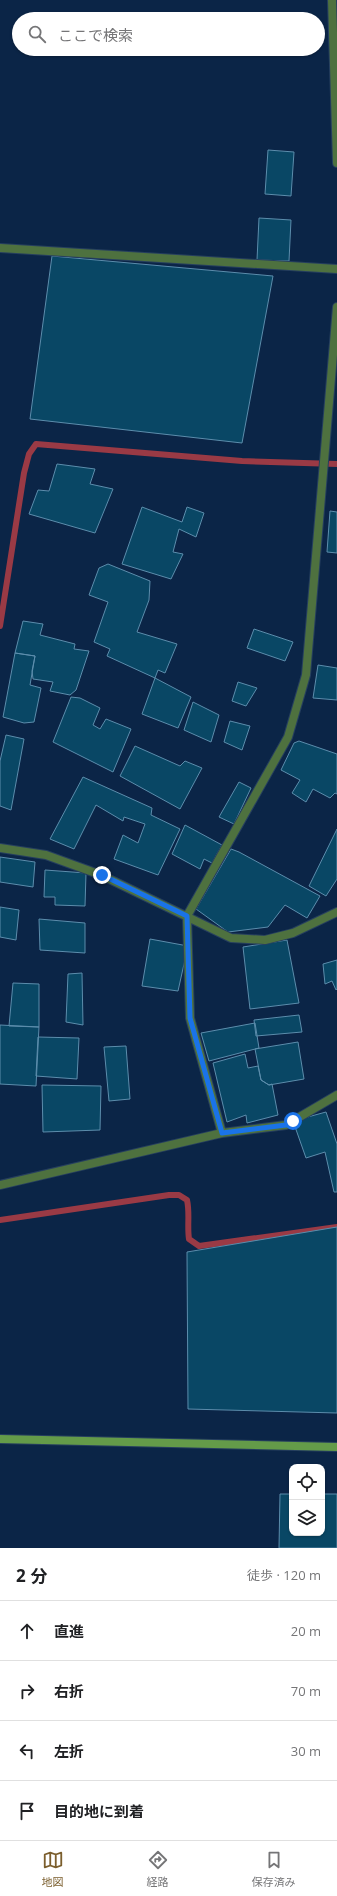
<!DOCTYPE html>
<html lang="ja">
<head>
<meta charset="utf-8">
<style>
  :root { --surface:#fff; --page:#f6f6f6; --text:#202124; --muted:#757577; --line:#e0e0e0; --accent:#7b5e2d }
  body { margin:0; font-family:"Open Sans","Noto Sans JP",sans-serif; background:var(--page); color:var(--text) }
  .controls { position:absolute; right:12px; bottom:12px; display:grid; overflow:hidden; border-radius:8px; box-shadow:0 1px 3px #0004 }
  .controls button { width:36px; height:36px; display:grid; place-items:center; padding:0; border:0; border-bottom:1px solid var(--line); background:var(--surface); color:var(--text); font:20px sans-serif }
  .stop { position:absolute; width:12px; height:12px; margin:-9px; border:3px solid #1a73e8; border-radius:50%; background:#fff }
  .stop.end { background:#1a73e8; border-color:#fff; box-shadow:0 1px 4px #0008 }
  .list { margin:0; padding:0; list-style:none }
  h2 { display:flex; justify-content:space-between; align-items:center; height:52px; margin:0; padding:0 16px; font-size:17px }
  h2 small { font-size:13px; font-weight:400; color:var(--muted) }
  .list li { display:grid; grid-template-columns:26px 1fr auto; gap:12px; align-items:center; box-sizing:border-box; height:60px; padding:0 16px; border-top:1px solid var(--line) }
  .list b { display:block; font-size:15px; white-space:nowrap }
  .list em { font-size:13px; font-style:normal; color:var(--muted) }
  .icon { flex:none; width:22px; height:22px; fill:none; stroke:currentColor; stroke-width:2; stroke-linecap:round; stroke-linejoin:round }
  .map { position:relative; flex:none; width:337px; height:1548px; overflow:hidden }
  .search { position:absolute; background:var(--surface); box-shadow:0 1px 3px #0004; left:12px; right:12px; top:12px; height:44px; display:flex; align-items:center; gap:10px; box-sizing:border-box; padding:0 14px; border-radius:22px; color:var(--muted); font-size:15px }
  .sheet { height:292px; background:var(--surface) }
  nav { display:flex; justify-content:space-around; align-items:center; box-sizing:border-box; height:56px; border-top:1px solid var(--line); background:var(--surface); font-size:11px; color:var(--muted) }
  nav a { display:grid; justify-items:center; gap:2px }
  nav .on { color:var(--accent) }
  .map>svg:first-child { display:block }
</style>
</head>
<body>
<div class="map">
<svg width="337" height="1548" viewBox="0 0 337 1548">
  <rect width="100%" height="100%" fill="#0b2547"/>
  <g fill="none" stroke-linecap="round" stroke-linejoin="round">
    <!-- stream -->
    <path stroke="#9a3a45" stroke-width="6" d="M0 626 24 473 29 454 36 444 242 461 337 464
      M0 1220 169 1195H179L187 1200C190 1213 187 1226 189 1239L199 1246 337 1227"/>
  </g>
  <!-- building -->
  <path fill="#094765" stroke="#5c8dac" d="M268 150 294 152 291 196 265 194Z
    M259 218 291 220 289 261 257 260Z
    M52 256 273 276 242 443 30 419Z
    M57 464 95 469 90 484 113 489 95 533 29 514 38 490 49 491Z
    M142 507 182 522 187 507 204 513 196 537 179 529 173 552 183 554 171 579 122 564Z
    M330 511 337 512V553L327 552Z
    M108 564 150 581 149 600 137 632 177 644 165 673 158 670 155 678 107 656 110 649 94 642 108 602 89 595 99 568Z
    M23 621 43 624 40 635 75 644 74 649 89 651 76 690 70 695 50 691 53 682 33 679 32 671 35 656 15 653Z
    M254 629 293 642 285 661 247 648Z
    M15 653 35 656 30 685 41 688 34 722 24 723 3 717Z
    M318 665 337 668V700L313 698Z
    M155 678 191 697 178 728 142 714Z
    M238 682 257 688 246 706 232 701Z
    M71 697 80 698 100 708 93 725 100 729 106 719 131 729 113 772 53 742Z
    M193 702 219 715 211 742 184 730Z
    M230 721 250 726 242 750 224 742Z
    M6 735 24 739 11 810 0 806V761Z
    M299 741 337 754V794L335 793 330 798 313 789 306 802 292 793 300 780 281 770 294 743Z
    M135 746 180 766 185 761 202 768 180 809 120 776Z
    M83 777 152 808 151 815 180 829 158 875 114 859 123 835 138 843 145 824 124 817 123 821 96 805 74 849 50 839Z
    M239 782 251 788 234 824 219 817Z
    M185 825 222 845 212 863 204 859 200 869 172 854Z
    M337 829V879L326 896 309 886Z
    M231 849 239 852 320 896 307 918 285 905 268 927 228 932 196 909Z
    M0 857 35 862 33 887 0 882Z
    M45 870 86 873 85 906 55 905V897H44Z
    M0 907 19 910 16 940 0 937Z
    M39 919 85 923V953L40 950Z
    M150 939 188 946 178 991 142 986Z
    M287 940 299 1003 250 1009 243 947Z
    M337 960V989L336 990 332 981 325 984 323 964Z
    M82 973 83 1025 66 1022 68 974Z
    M13 983 39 984V1027L9 1026Z
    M299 1015 302 1032 256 1036 254 1020Z
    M255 1023 259 1048 209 1061 201 1033Z
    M0 1025 39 1027 36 1086 0 1084Z
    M38 1037 79 1038 77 1079 36 1076Z
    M298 1042 304 1079 269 1085 261 1080 255 1049Z
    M126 1046 130 1099 109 1101 104 1047Z
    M245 1054 248 1068 258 1066 261 1080 269 1085 272 1084 278 1115 247 1123 246 1115 227 1122 213 1063Z
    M42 1085 101 1086 100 1130 43 1132Z
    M326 1112 337 1144V1192H334L325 1152 306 1158 293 1121Z
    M337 1227V1413L188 1409 187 1252Z
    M280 1494H292V1533H322V1494H337V1548H279Z"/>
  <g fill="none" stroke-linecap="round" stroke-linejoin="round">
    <!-- street casing -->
    <g stroke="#263f5f" stroke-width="10">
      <path id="street" d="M332 0 337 163
        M0 248 337 269
        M0 848 46 855 101 875 231 938 265 940 293 933 337 912
        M222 1133 190 1018 187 916 288 737 306 675 337 307
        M0 1185 222 1133 286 1125 337 1095"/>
    </g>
    <!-- secondary casing -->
    <g stroke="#263f5f" stroke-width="10">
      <path id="secondary" d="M0 1439 337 1447"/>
    </g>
    <!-- street -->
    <use href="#street" stroke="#4e713f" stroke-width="8"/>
    <!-- secondary -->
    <use href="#secondary" stroke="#649b49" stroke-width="8"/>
  </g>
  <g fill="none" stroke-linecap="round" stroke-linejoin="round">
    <!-- route -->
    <path stroke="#1a73e8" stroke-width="5" d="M102 875 187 916 190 1018 222 1133 286 1125 293 1121"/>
  </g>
</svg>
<div class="controls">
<button><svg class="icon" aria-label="locate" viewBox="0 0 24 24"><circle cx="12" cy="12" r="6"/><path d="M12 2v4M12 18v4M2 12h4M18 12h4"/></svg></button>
<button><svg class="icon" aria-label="layers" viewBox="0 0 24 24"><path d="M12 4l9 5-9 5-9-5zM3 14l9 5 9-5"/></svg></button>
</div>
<div class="stop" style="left:293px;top:1121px"></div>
<div class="stop end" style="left:102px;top:875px"></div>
<div class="search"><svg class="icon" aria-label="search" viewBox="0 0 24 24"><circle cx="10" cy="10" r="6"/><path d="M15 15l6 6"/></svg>ここで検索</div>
</div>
<section class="sheet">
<h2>2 分<small>徒歩 · 120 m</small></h2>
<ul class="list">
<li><svg class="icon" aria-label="ahead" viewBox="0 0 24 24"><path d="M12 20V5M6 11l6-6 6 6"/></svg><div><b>直進</b></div><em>20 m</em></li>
<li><svg class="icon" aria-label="right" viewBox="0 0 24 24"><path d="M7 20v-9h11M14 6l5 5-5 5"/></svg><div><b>右折</b></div><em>70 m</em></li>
<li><svg class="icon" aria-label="left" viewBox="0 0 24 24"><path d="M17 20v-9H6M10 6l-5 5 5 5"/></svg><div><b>左折</b></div><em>30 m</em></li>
<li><svg class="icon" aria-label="arrive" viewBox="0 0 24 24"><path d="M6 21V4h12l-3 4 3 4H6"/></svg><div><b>目的地に到着</b></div></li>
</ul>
</section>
<nav>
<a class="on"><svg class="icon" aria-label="map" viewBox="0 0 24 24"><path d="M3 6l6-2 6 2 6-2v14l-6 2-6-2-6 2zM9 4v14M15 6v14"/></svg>地図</a>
<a><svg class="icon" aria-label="directions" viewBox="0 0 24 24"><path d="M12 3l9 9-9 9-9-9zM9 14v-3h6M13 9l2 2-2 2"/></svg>経路</a>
<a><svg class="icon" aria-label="saved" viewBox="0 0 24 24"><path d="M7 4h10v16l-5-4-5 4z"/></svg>保存済み</a>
</nav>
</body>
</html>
